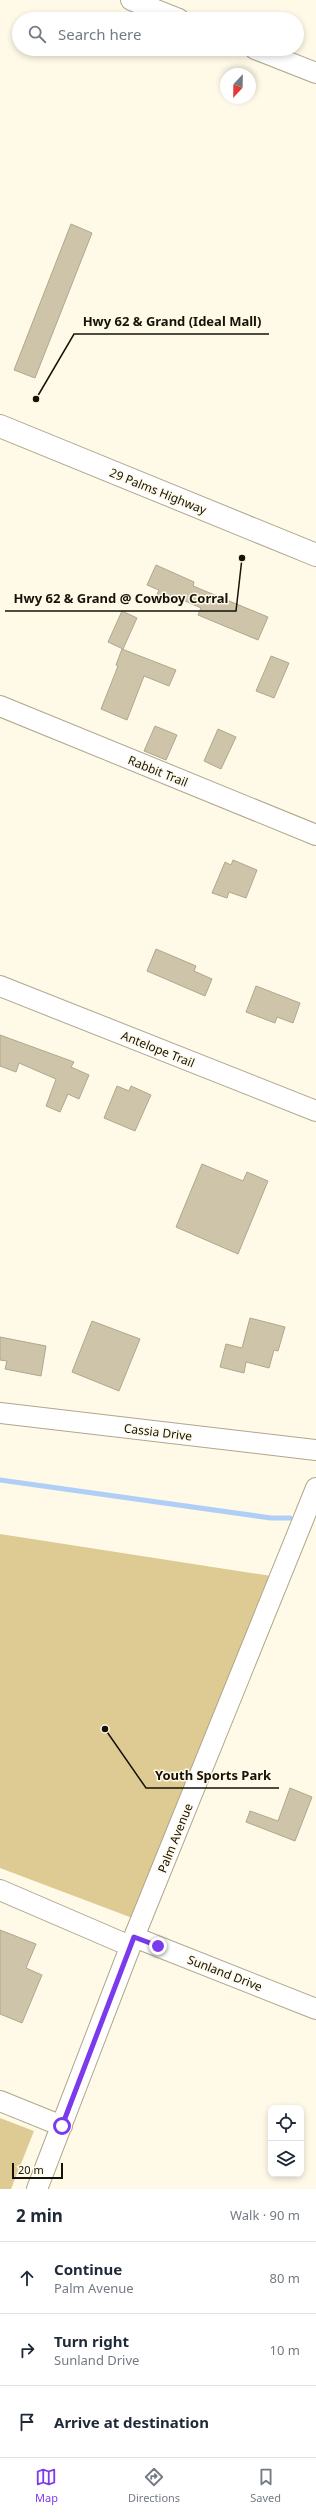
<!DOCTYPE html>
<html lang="en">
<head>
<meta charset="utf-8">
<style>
  :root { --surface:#fff; --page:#f2f2f3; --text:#1f2937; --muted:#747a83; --line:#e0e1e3; --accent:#7c3aed }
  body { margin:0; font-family:"Noto Sans",sans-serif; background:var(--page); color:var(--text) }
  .controls { position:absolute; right:12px; bottom:12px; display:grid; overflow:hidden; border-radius:8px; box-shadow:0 2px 6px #0003 }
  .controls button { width:36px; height:36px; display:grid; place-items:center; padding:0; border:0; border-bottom:1px solid var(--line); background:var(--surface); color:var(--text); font:20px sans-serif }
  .compass { position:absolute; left:220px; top:68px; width:36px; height:36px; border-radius:50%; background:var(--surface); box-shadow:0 2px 6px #0003; rotate:202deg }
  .scale { position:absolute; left:12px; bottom:10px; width:51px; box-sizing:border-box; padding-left:4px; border:2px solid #151208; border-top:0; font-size:11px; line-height:14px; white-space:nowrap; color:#151208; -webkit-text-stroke:3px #fff9e8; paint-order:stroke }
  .stop { position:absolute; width:12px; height:12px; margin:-9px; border:3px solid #7c3aed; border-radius:50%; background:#fff }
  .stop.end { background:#7c3aed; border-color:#fff; box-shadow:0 1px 4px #0008 }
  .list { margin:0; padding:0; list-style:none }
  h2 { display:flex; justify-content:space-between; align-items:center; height:52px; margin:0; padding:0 16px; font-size:17px }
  h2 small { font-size:13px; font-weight:400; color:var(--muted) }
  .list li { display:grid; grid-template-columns:26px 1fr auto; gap:12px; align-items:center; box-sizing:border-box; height:72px; padding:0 16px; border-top:1px solid var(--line) }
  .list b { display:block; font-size:15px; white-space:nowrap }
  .list p { margin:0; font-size:13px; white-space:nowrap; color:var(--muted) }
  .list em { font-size:13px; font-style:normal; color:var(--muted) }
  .icon { flex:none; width:22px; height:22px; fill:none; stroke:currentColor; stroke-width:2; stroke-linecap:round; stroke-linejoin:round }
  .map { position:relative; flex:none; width:316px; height:2189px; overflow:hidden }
  .search { position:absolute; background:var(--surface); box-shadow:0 2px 6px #0003; left:12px; right:12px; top:12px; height:44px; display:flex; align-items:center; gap:10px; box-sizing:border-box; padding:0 14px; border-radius:22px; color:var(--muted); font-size:15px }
  .sheet { height:268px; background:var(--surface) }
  nav { display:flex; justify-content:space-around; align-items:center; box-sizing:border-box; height:56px; border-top:1px solid var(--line); background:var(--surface); font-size:11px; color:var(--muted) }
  nav a { display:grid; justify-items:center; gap:2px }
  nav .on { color:var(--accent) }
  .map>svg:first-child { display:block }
</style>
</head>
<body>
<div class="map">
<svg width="316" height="2189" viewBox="0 0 316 2189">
  <rect width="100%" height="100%" fill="#fff9e8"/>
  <!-- green -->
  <path fill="#decb93" d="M0 1534 271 1576 135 1919 0 1868Z
    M0 2118 34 2131 11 2189H0Z"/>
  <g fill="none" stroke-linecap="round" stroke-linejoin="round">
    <!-- stream -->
    <path stroke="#afcff6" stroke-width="5" d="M0 1480 271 1518H290"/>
  </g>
  <!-- building -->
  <path fill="#cec4a9" stroke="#b0a78c" d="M71 224 92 233 35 378 14 370Z
    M156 565 194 582 193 586 268 617 258 640 198 615 201 608 174 596 171 603 156 597 159 590 147 585Z
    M122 611 137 618 123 649 108 642Z
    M122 649 176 670 169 686 144 676 127 720 101 709 118 666 116 665Z
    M271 656 289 663 274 698 256 691Z
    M155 726 177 735 166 760 144 751Z
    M218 729 236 737 221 769 204 761Z
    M233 860 257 870 246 898 229 892 227 898 212 893 225 862 231 865Z
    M156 949 196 966 194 971 212 979 205 996 147 971Z
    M256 986 300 1003 293 1023 277 1017 275 1023 246 1012Z
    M0 1035 74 1062 71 1067 89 1075 79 1099 68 1094 60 1112 46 1106 56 1079 19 1063 16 1072 0 1066Z
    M117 1086 129 1091 131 1086 151 1095 135 1131 104 1118Z
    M202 1164 243 1181 247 1172 268 1181 238 1254 176 1227Z
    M250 1318 285 1327 278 1351 274 1350 269 1368 246 1362 244 1373 220 1367 226 1344 242 1348Z
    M92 1321 140 1339 119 1391 72 1372Z
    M0 1337 46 1346 41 1376 5 1369 7 1361 0 1360Z
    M290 1788 312 1797 295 1841 246 1822 250 1811 278 1821Z
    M0 1930 36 1944 26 1968 42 1975 22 2023 0 2014Z"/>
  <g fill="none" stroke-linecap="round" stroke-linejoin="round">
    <!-- minor casing -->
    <g stroke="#afa68c" stroke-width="22">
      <path id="minor" d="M131 0 179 19
        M255 49 316 73
        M0 706 316 835
        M0 986 316 1111
        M0 1413 316 1450
        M0 1890 130 1946
        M134 1937 316 2009
        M0 2101 62 2126
        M37 2189 134 1937 316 1488"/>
    </g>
    <!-- major casing -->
    <g stroke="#afa68c" stroke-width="24">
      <path id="major" d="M0 426 316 555"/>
    </g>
    <!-- minor -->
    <use href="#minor" stroke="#fff" stroke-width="20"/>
    <!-- major -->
    <use href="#major" stroke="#fff" stroke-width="22"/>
  </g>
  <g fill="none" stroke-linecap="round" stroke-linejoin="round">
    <!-- route -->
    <path stroke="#7c3aed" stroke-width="5" d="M62 2126 134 1937 158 1946"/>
  </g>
  <g text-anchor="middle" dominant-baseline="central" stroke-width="3" stroke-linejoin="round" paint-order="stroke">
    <!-- street labels -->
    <g font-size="12" fill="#151208" stroke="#fff9e8">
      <text transform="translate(158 491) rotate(22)">29 Palms Highway</text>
      <text transform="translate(158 771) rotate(22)">Rabbit Trail</text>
      <text transform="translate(158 1049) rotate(22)">Antelope Trail</text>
      <text transform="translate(158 1432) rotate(7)">Cassia Drive</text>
      <text transform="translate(175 1838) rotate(-68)">Palm Avenue</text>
      <text transform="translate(225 1973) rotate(21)">Sunland Drive</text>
    </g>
  </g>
  <!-- callouts -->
  <path fill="none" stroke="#151208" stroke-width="1.5" d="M36 399L74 334H269M242 558L236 611H5M105 1729L146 1788H279"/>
  <g fill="#151208" stroke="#fff9e8" stroke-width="1.5">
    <circle cx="36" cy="399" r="4"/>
    <circle cx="242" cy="558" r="4"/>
    <circle cx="105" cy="1729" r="4"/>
  </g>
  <g font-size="13" text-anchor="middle" font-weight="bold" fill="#151208" stroke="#fff9e8" stroke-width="3" stroke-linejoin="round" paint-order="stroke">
    <text x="172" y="326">Hwy 62 &amp; Grand (Ideal Mall)</text>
    <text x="121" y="603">Hwy 62 &amp; Grand @ Cowboy Corral</text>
    <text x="213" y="1780">Youth Sports Park</text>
  </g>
</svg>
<div class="controls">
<button><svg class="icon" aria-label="locate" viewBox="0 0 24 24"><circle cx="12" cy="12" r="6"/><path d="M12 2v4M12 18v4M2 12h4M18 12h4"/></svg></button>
<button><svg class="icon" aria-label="layers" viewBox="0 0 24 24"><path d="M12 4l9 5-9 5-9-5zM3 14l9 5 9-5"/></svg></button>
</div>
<svg class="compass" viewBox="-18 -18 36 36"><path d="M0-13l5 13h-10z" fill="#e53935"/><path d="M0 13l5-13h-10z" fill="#747a83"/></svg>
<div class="scale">20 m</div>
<div class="stop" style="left:62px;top:2126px"></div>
<div class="stop end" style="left:158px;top:1946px"></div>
<div class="search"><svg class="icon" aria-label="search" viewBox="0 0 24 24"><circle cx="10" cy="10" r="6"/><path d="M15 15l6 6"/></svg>Search here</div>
</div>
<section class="sheet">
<h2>2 min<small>Walk · 90 m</small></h2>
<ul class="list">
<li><svg class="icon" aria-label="ahead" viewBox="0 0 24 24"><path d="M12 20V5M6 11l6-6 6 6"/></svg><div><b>Continue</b><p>Palm Avenue</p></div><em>80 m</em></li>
<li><svg class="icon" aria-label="right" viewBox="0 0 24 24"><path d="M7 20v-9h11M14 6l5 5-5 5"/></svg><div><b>Turn right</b><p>Sunland Drive</p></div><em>10 m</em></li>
<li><svg class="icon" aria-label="arrive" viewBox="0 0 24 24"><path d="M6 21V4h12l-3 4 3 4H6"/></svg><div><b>Arrive at destination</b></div></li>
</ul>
</section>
<nav>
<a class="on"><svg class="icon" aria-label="map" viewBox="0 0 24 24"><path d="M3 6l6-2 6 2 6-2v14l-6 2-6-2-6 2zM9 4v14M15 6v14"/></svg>Map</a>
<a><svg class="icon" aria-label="directions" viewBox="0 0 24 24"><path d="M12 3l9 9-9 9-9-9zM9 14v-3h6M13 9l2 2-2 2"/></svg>Directions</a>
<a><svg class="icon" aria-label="saved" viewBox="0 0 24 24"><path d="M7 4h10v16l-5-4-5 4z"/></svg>Saved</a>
</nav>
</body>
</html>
